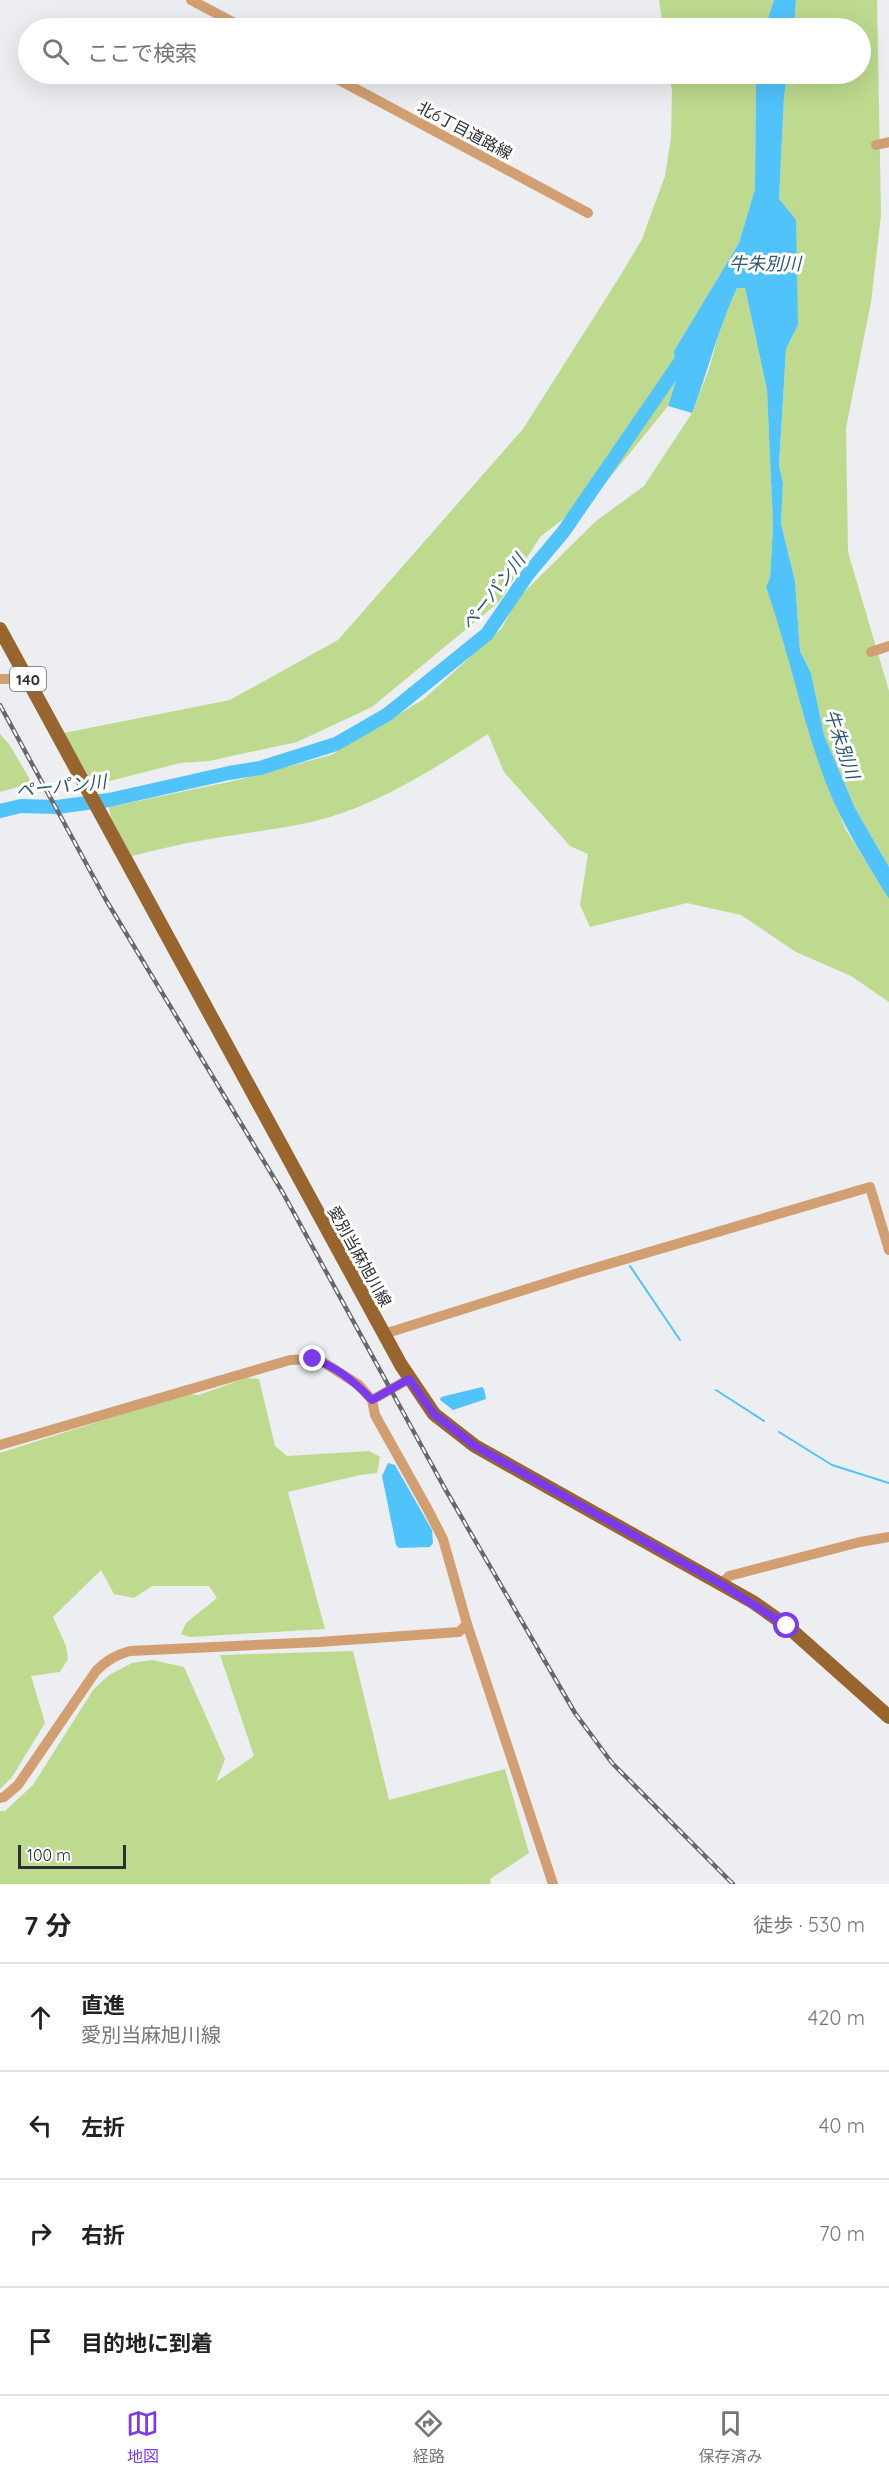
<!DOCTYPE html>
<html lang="ja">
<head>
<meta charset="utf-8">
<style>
  :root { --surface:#fff; --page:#f2f2f2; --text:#222; --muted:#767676; --line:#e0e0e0; --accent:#7c3aed }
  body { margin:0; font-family:Quicksand,"Noto Sans JP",sans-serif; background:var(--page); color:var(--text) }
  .scale { position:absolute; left:18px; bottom:15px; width:108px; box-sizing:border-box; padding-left:6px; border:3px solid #2d2e2f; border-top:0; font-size:16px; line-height:21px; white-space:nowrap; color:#2d2e2f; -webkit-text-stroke:4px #fff; paint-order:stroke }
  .stop { position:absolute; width:18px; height:18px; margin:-14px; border:4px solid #7c3aed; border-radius:50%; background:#fff }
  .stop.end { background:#7c3aed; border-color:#fff; box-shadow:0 2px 6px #0008 }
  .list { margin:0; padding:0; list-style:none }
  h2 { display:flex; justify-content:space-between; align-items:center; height:78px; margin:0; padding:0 24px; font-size:26px }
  h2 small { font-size:20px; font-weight:400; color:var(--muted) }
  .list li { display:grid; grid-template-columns:39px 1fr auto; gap:18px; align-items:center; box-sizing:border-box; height:108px; padding:0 24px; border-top:2px solid var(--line) }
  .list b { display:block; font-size:22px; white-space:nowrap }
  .list p { margin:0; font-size:20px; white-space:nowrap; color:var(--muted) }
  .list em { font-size:20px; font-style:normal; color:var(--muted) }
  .icon { flex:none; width:33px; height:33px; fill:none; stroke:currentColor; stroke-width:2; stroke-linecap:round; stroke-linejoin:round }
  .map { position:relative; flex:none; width:889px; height:1884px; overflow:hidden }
  .search { position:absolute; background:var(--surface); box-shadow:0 6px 24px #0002; left:18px; right:18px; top:18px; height:66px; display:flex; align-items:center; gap:15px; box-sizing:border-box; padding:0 21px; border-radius:33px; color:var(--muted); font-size:22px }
  .sheet { height:510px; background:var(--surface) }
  nav { display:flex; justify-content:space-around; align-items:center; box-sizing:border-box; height:84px; border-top:2px solid var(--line); background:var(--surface); font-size:16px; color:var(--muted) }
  nav a { display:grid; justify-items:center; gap:3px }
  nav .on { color:var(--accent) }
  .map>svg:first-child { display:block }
</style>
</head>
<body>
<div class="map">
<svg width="889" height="1884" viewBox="0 0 889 1884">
  <rect width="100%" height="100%" fill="#eceef1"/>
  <!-- green -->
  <path fill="#bdda8f" d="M659 0H774L765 28H663Z
    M796 0H877L881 215 871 302 846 428 848 552 889 691V867L855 808 824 735 811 673 800 651 795 581 781 522 783 483 779 465 786 349 798 325 779 199 784 97 787 74H860V28H794Z
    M669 74H756L755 189 739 243 674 351 676 381 668 406 599 491 540 537 499 602 372 707 297 742 209 761 180 763 94 785 64 733 230 700 338 640 523 429 622 273 642 239 665 176 671 138 672 90Z
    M737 288H745L767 390 773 526 770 578 766 587 781 630 794 681 827 785 846 830 889 899V1002L851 976 796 952 741 915 687 903 590 927 580 905 588 854 570 846 504 772 488 734C438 766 388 799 330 817 289 829 246 832 204 840 180 844 156 850 132 856L111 818 109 807 238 780 331 755 424 699 501 629 519 597 596 521 644 486 692 413 709 369 723 318Z
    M0 734 9 744 32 783 0 792Z
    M246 1378 259 1379 275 1446 287 1456 369 1451 380 1457 377 1473 360 1475 288 1492 325 1629 190 1637 181 1634 186 1623 217 1598 209 1586H152L134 1598 114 1594 101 1570 53 1617 66 1646 68 1659 60 1672 31 1676 45 1723 12 1777 0 1789V1453L185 1394 199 1395Z
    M353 1651 389 1800 505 1769 529 1853 490 1879 491 1884H0V1811H5L33 1785 93 1690 109 1675 132 1663 152 1660 184 1667 225 1759 216 1782 254 1756 220 1655Z"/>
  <!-- water -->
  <path fill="#50c3fb" d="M774 0H796L794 28H765Z
    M756 74H787L784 97 779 199 796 220 798 325 786 349 779 465 783 483 781 523 795 581 800 651 811 673 824 735 855 808 889 867V899C866 862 843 826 827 786 802 721 789 652 766 587L770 578 773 526 767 390 745 288H737C718 328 708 372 692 413L668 406 676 381 674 351 739 243 755 189Z
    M482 1387 484 1389 486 1399 453 1410 440 1400 441 1397Z
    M388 1463 395 1465 432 1530 433 1543 430 1547 399 1548 396 1545 382 1476Z"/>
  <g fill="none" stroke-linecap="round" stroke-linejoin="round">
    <!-- stream -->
    <path stroke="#50c3fb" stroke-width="2" d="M630 1266 680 1340
      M716 1390 764 1421
      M779 1432 832 1465 889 1483"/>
    <!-- river -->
    <path stroke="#50c3fb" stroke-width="14" d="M0 811 21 806 57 807 109 800 229 773 260 768 336 744 388 714 487 634 528 574 564 531 685 355"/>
    <!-- minor -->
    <path stroke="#d19f71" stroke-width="10" d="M191 0 244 28
      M328 74 588 213
      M876 145 889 142
      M871 652 889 646
      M0 679H28
      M384 1334 578 1273 870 1187 889 1250
      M372 1400 409 1379
      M0 1445 290 1360 313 1359 323 1362 359 1385 372 1400 375 1415 427 1508 443 1539 467 1624 553 1884
      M721 1584 729 1576 860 1542 889 1537
      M0 1798 4 1797 18 1785 96 1671C107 1660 116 1655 130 1651L319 1642 459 1632 467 1624"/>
    <!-- major -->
    <path stroke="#99652f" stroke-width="14" d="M0 629 401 1365 434 1414 475 1446 753 1602 787 1626 889 1717"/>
    <!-- rail casing -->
    <g stroke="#67686a" stroke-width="4.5">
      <path id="rail" d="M0 705 106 900 283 1193 444 1487 575 1713 612 1763 733 1884"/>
    </g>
    <!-- rail -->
    <use href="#rail" stroke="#fff" stroke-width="2" stroke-dasharray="7" stroke-linecap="butt"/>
  </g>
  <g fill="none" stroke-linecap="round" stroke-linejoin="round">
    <!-- route -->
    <path stroke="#7c3aed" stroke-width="8" d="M313 1359C335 1366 356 1383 372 1400L409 1379 434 1414 475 1446 721 1584 787 1626"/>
  </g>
  <g text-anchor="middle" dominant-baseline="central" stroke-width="6" stroke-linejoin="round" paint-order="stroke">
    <!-- shield labels -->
    <rect fill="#fff" stroke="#6c6d6d" stroke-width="1.5" x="10" y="667" width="36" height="24" rx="4.5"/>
    <g font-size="15" font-weight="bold" fill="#2d2e2f">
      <text x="28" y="679">140</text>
    </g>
    <!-- street labels -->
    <g font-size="16" fill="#2d2e2f" stroke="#fff">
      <text transform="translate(465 130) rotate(28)">北6丁目道路線</text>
      <text transform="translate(360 1256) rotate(61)">愛別当麻旭川線</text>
    </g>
    <!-- water labels -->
    <g font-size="18" font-style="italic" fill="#2b5971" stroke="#fff">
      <text x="765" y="263">牛朱別川</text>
      <text transform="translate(493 592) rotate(-52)">ペーパン川</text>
      <text transform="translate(842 744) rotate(71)">牛朱別川</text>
      <text transform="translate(61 786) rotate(-6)">ペーパン川</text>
    </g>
  </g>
</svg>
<div class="scale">100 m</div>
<div class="stop" style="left:787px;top:1626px"></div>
<div class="stop end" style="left:313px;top:1359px"></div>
<div class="search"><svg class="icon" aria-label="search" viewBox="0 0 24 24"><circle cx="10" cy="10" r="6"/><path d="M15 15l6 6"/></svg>ここで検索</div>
</div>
<section class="sheet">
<h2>7 分<small>徒歩 · 530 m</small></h2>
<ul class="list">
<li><svg class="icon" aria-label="ahead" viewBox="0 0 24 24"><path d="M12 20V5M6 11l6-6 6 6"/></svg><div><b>直進</b><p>愛別当麻旭川線</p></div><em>420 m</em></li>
<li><svg class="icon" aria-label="left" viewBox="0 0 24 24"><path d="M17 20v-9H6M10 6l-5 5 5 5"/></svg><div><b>左折</b></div><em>40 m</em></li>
<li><svg class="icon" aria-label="right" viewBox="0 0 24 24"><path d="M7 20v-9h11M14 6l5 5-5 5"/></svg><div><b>右折</b></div><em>70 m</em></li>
<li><svg class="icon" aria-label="arrive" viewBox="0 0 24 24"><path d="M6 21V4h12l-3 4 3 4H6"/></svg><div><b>目的地に到着</b></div></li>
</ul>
</section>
<nav>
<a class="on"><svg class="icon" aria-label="map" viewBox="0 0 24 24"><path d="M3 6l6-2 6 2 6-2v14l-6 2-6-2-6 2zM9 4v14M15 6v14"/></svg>地図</a>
<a><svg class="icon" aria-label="directions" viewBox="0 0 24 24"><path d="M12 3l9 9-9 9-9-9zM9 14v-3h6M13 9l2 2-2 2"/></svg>経路</a>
<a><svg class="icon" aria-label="saved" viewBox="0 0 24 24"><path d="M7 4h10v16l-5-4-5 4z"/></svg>保存済み</a>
</nav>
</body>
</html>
